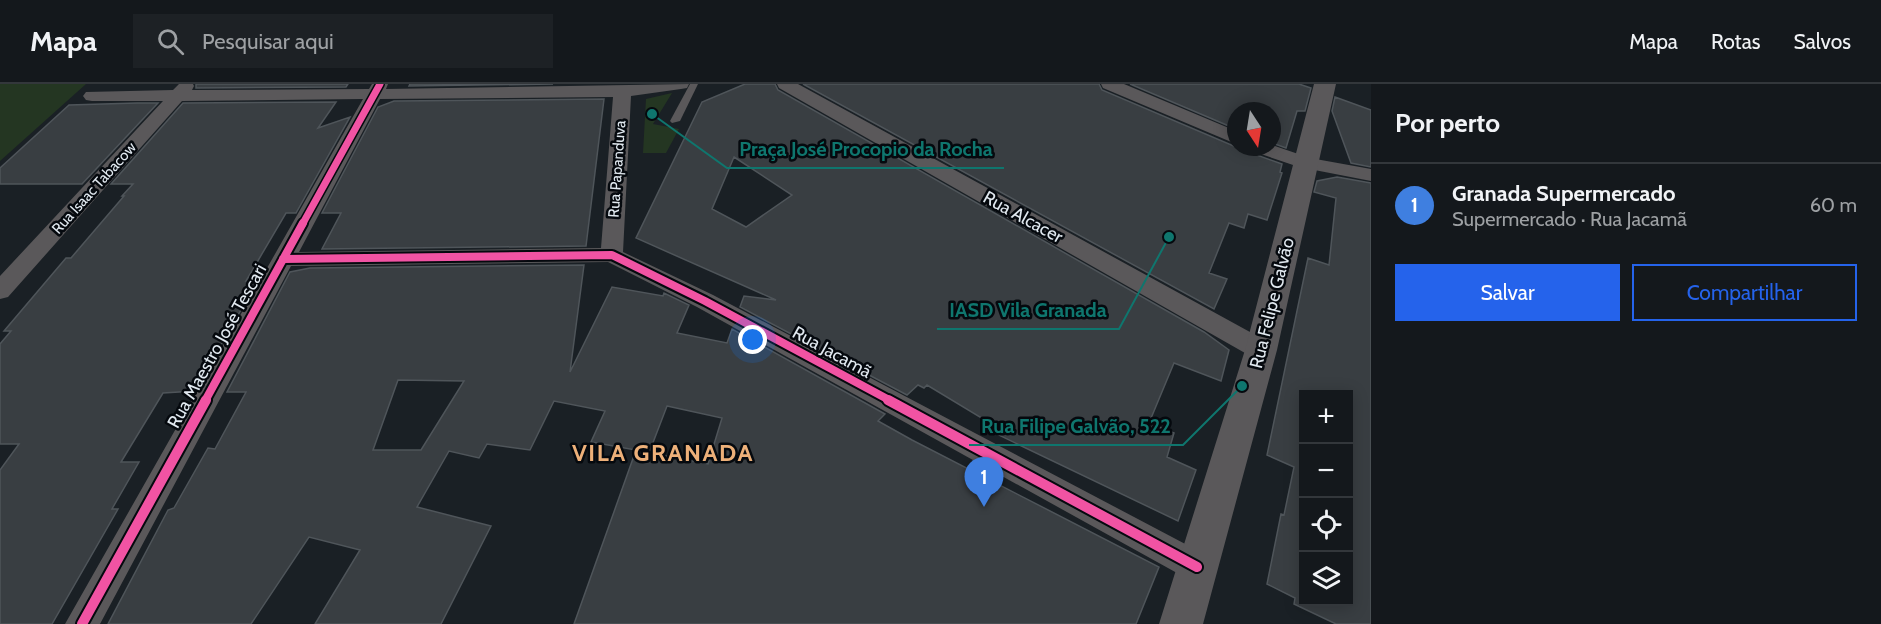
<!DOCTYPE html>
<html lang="pt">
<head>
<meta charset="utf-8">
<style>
  :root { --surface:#14181c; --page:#1d2125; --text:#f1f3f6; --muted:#9da0a3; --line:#33373b; --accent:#2563eb }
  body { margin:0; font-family:Cabin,sans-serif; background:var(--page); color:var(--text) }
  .controls { position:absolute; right:18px; bottom:18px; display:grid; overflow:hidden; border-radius:0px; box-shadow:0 3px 15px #0003 }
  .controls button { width:54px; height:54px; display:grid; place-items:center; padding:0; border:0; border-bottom:2px solid var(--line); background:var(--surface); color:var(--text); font:30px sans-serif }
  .compass { position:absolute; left:1227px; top:18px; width:54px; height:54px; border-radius:50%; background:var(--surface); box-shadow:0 3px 15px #0003; rotate:168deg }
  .you { position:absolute; left:753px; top:256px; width:21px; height:21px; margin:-15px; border:4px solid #fff; border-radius:50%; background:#1a73e8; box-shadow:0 0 0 9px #1a73e833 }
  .badge { display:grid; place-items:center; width:39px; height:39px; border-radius:50%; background:var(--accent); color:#fff; font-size:20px; font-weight:700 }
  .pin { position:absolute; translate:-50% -50px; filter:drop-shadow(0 2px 3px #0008) }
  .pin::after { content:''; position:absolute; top:32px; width:21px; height:18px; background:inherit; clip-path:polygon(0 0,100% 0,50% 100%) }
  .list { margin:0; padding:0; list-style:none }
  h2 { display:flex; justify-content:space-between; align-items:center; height:78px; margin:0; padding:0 24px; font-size:26px }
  h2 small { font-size:20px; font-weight:400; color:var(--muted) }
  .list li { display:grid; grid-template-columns:39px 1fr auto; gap:18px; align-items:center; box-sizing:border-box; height:84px; padding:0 24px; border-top:2px solid var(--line) }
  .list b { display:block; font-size:22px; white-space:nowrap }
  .list p { margin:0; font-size:20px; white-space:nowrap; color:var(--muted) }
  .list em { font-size:20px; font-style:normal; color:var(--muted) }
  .actions { display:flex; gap:12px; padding:18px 24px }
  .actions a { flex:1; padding:14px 0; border:2px solid var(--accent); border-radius:0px; text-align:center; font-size:21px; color:var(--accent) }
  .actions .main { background:var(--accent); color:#fff }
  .icon { flex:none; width:33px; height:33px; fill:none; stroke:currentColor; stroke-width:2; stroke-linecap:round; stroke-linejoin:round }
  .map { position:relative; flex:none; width:1371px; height:540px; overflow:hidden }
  header { display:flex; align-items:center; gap:36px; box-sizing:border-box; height:84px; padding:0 30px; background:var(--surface); border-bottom:2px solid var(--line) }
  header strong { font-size:28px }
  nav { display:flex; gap:33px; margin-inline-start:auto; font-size:21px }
  .search { width:420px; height:54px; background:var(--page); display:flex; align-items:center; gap:15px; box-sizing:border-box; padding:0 21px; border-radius:0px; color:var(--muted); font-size:22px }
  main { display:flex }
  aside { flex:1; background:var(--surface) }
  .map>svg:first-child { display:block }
</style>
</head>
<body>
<header>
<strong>Mapa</strong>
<div class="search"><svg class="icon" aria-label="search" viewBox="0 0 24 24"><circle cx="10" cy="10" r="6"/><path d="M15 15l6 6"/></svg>Pesquisar aqui</div>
<nav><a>Mapa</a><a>Rotas</a><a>Salvos</a></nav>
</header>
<main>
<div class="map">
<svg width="1371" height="540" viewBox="0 0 1371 540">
  <rect width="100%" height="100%" fill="#1a2025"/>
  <!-- green -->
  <path fill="#243622" d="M0 0H86L0 77Z
    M672 9 653 40 679 45 666 69H643L646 15Z"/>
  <!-- building -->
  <path fill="#393e42" stroke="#4f555a" stroke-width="1.5" fill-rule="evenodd" d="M196 0H348L346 3 196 4Z
    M410 0H553L409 2Z
    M745 0H775L778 6 1204 248 1229 266 1221 297 1174 279 1149 339 1174 349 1167 373 1196 386 1178 437 982 343 985 336 927 301 924 304 918 301 907 311 740 223 744 212 776 216 636 154 702 18ZM734 73 792 111 746 143 712 125Z
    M803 0H1099L1102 6 1236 63H1248L1251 69 1282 80 1280 88 1282 89 1267 136 1248 130 1244 144 1229 139 1209 189 1227 195 1214 225Z
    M1130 0H1299L1311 4 1305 27H1297L1286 64 1272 59V27H1236V45Z
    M1335 13 1371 26V83L1351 79 1332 27Z
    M604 15 586 162 322 165 341 129H322L378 23 394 17Z
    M336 18 318 44 350 33 296 129H286L246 197 259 194 195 307 163 309 121 378H139L112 425H118L52 540H0V386L19 360H0V260L11 247H4L66 174H71L124 112H122L133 100H111L183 19Z
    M137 19H158L82 100H0V84L69 21Z
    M1337 93 1371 99V540H1336L1294 520 1295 514 1267 500 1281 430 1284 431 1294 383 1267 371 1308 174 1329 181 1336 114 1314 108 1317 97ZM1304 310H1348V518H1304Z
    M584 181 570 288 612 203 663 212 664 209 689 221 677 249 727 259 732 245 885 330 878 337 912 356 1159 483 1136 540H574L636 366 591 358 605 327 554 317 530 366 487 360 479 374 449 367 417 423 491 442 441 540H315L360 466 309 453 251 540H108L168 426 174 424 208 364 215 365 246 308H227L290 188 310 184ZM398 296 464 297 421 366H373ZM667 322 722 334 708 380 645 368 649 369Z"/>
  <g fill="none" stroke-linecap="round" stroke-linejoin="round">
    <!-- service -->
    <path fill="#5a585a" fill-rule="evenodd" d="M690 0H698L680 37 672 39 670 37Z"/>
    <!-- minor -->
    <path fill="#5a585a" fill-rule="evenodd" d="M179 0H193L194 2 192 6 369 5 372 0H388L386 5 689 0 687 4 681 5 631 12 623 168 713 211 1208 472 1213 483 1208 494 1197 498 1186 494 697 223 608 178 291 182 100 540H65L363 15 182 17 8 213 0 215V192L163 17H92L86 16 83 12 86 8 173 6ZM613 13 601 164 299 168 380 15Z
      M777 0H798L1270 259 1274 266 1270 273 1261 275 1252 273 779 4Z
      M1101 0H1124L1236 47V60L1103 4Z
      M1272 61 1310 74 1371 85V97L1299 83 1252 67 1250 63H1272Z"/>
    <!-- tertiary -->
    <path fill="#5a585a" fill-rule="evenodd" d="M1314 0H1336L1277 266 1203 540H1159L1245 266Z"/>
    <!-- cycleway-far2 casing -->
    <g stroke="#05090e" stroke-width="10">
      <path id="cycleway-far2" d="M302 141 380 0"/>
    </g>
    <!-- cycleway-far1 casing -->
    <g stroke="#05090e" stroke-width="12">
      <path id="cycleway-far1" d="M283 175 612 171 705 217 891 317
        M205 317 303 139"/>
    </g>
    <!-- cycleway casing -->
    <g stroke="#05090e" stroke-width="14">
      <path id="cycleway" d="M888 316 1197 483
        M82 540 206 316"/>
    </g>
    <!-- cycleway-far2 -->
    <use href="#cycleway-far2" stroke="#f153a3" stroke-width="7"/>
    <!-- cycleway-far1 -->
    <use href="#cycleway-far1" stroke="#f153a3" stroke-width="8"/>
    <!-- cycleway -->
    <use href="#cycleway" stroke="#f153a3" stroke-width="10"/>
  </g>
  <g text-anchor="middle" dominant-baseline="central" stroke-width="5" stroke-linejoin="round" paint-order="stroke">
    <!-- far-street labels -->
    <g font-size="15" fill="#e1e9f0" stroke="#05090e">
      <text transform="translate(617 85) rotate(-86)">Rua Papanduva</text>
      <text transform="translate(94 104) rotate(-48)">Rua Isaac Tabacow</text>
    </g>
    <!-- street labels -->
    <g font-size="18" fill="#e1e9f0" stroke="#05090e">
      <text transform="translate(1023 133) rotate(29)">Rua Alcacer</text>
      <text transform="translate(1272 219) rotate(-76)">Rua Felipe Galvão</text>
      <text transform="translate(217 262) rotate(-61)">Rua Maestro José Tescari</text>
      <text transform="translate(832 268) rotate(29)">Rua Jacamã</text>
    </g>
    <!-- district labels -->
    <g font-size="24" font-weight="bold" letter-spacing="1.5" fill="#edb079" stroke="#05090e">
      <text x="663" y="368">VILA GRANADA</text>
    </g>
  </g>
  <!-- callouts -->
  <path fill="none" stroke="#0f766e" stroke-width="2" d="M652 30L727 84H1004M1169 153L1119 245H937M1242 302L1183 361H969"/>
  <g fill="#0f766e" stroke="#05090e" stroke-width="2">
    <circle cx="652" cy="30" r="6"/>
    <circle cx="1169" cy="153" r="6"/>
    <circle cx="1242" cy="302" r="6"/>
  </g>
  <g font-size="20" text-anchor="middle" font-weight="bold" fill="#0f766e" stroke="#05090e" stroke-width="5" stroke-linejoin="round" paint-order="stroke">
    <text x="866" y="72">Praça José Procopio da Rocha</text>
    <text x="1028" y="233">IASD Vila Granada</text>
    <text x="1076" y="349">Rua Filipe Galvão, 522</text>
  </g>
</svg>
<div class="controls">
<button>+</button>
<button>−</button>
<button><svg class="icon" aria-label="locate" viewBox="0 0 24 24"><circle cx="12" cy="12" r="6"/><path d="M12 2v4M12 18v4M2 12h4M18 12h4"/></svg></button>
<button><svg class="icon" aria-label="layers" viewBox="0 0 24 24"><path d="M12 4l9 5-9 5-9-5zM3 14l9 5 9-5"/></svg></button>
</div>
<svg class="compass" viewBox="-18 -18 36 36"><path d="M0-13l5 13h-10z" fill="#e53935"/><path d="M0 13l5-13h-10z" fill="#9da0a3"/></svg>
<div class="you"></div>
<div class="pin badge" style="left:984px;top:423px;background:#3f7fe0">1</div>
</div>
<aside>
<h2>Por perto<small></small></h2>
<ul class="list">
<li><span class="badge" style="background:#3f7fe0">1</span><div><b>Granada Supermercado</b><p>Supermercado · Rua Jacamã</p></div><em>60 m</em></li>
</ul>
<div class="actions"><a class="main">Salvar</a><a>Compartilhar</a></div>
</aside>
</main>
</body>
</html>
